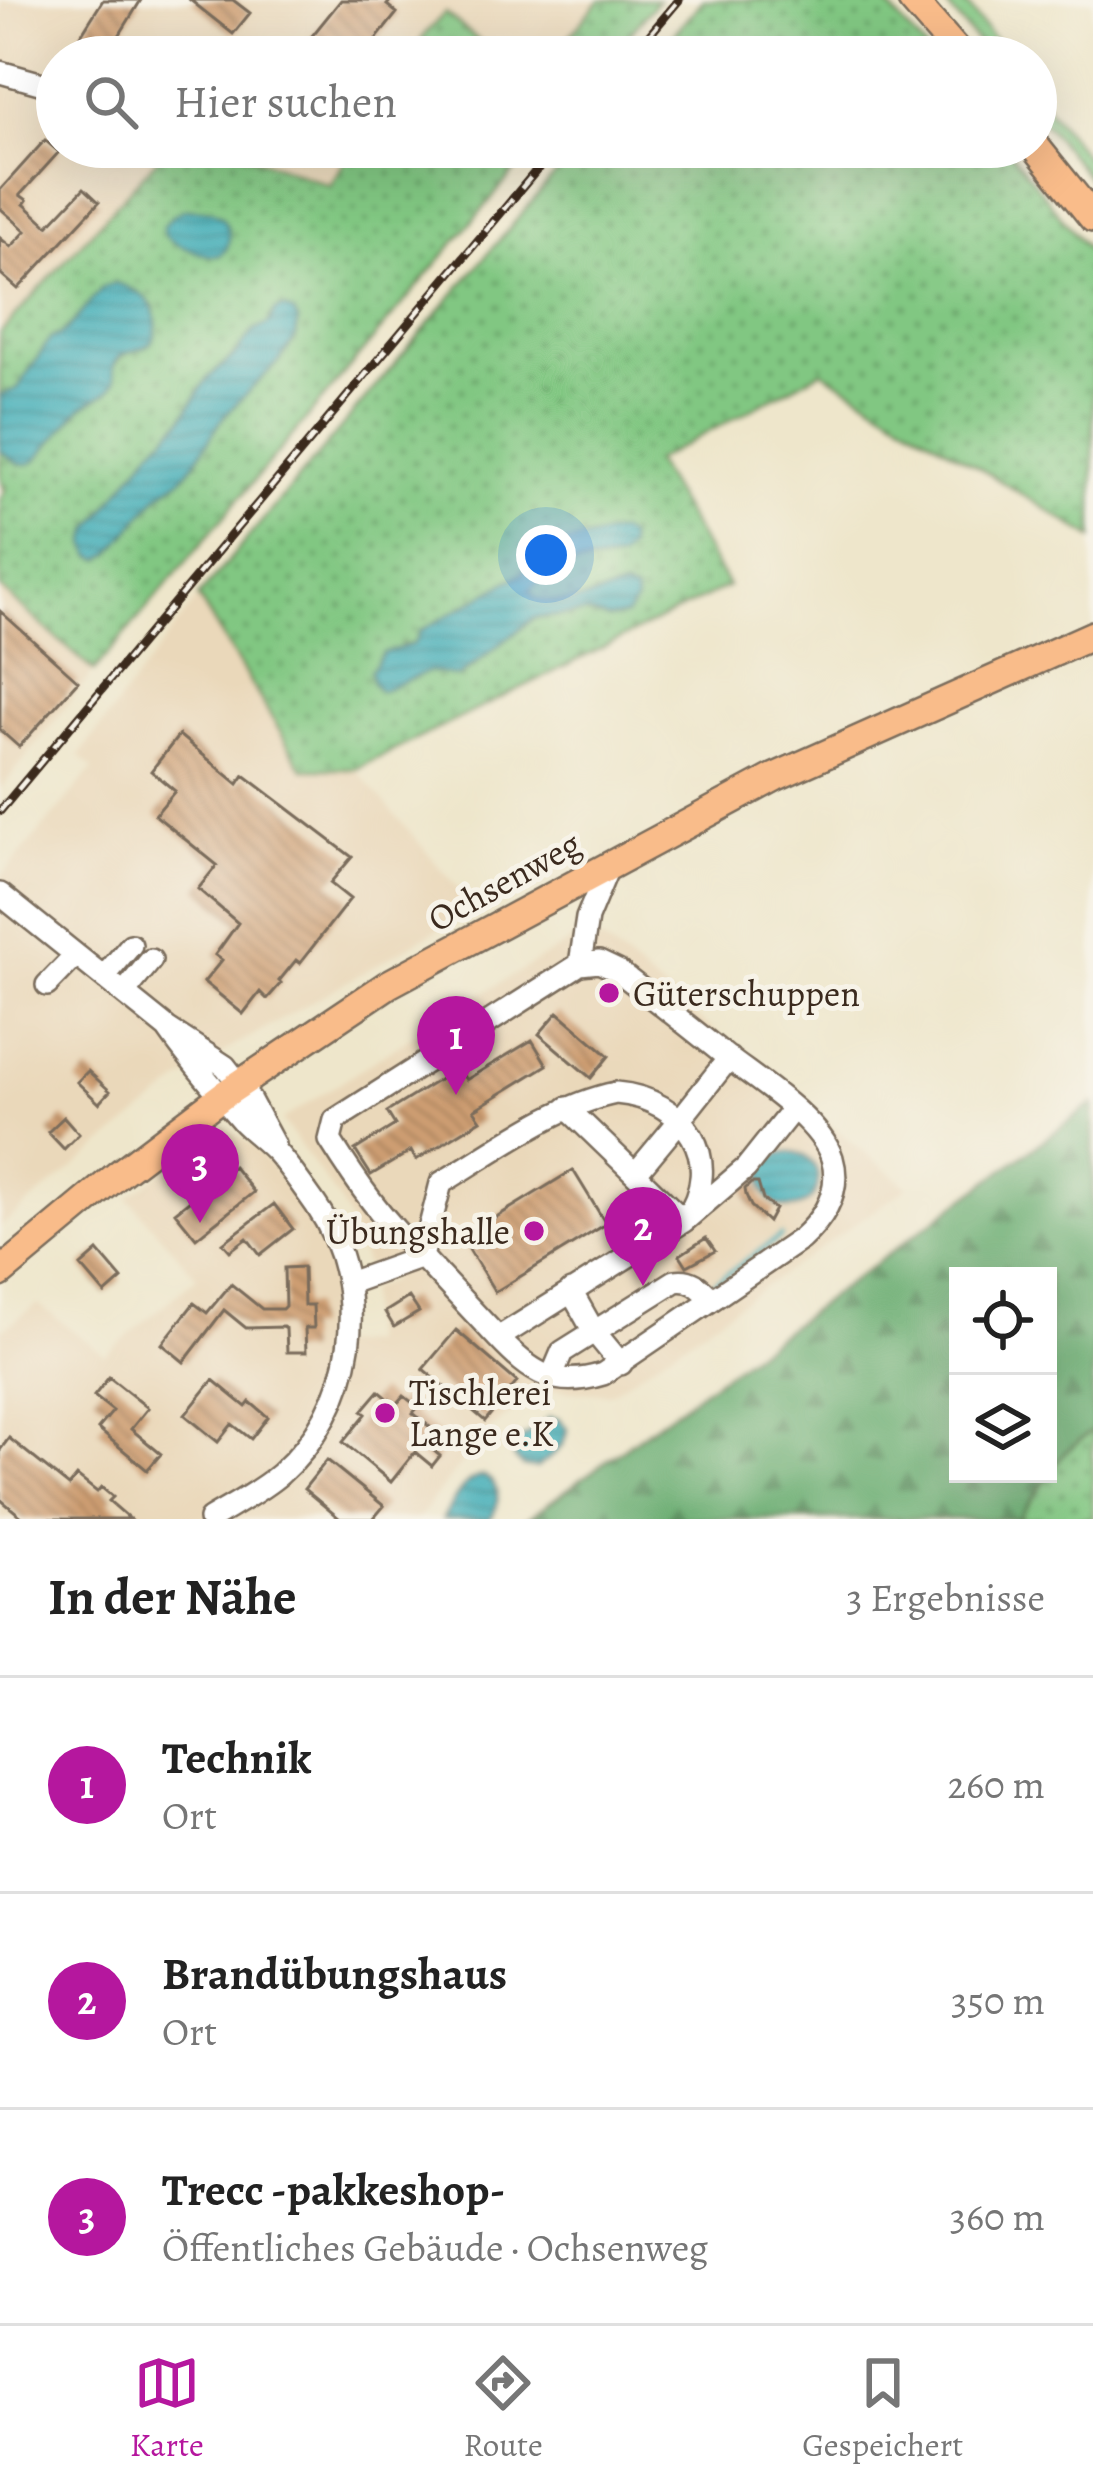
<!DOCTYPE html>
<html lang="de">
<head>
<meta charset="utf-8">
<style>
  :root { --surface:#fff; --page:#f2f2f2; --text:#222; --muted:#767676; --line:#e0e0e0; --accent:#b5179e }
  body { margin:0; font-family:Alegreya,serif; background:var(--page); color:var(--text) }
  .controls { position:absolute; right:36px; bottom:36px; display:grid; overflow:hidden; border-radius:0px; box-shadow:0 12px 48px #0002 }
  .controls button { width:108px; height:108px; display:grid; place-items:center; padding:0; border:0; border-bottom:3px solid var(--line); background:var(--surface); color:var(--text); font:60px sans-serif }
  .you { position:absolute; left:546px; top:555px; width:42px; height:42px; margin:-30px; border:9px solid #fff; border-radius:50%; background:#1a73e8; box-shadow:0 0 0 18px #1a73e833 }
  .badge { display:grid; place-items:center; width:78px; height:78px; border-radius:50%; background:var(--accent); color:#fff; font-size:39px; font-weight:700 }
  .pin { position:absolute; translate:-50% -99px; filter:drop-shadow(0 3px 6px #0008) }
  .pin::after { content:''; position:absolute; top:63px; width:42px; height:36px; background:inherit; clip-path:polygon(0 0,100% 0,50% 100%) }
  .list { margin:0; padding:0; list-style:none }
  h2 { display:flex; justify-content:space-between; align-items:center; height:156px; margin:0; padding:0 48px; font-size:51px }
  h2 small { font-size:39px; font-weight:400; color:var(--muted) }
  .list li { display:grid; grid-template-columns:78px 1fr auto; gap:36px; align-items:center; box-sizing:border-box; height:216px; padding:0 48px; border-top:3px solid var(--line) }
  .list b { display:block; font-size:45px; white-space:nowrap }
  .list p { margin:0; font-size:39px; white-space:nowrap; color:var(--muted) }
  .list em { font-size:39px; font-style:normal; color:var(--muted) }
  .icon { flex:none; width:66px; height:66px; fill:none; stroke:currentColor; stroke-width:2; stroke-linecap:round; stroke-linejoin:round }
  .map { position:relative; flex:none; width:1093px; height:1519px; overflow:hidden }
  .search { position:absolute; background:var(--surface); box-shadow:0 12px 48px #0002; left:36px; right:36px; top:36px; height:132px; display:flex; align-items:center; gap:30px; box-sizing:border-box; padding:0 42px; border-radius:66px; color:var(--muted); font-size:45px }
  .sheet { height:804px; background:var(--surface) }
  nav { display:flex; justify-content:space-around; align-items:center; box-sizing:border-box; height:168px; border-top:3px solid var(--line); background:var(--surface); font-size:33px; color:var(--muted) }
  nav a { display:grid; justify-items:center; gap:6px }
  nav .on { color:var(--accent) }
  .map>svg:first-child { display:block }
</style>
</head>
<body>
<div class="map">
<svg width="1093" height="1519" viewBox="0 0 1093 1519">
  <defs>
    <pattern id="grass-dots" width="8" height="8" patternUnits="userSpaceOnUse" patternTransform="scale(3)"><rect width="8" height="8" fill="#81c782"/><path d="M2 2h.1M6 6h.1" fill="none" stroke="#6ba26a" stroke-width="1.8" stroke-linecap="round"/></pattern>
    <pattern id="forest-firs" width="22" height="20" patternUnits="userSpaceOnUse" patternTransform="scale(3)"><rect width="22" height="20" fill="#68ac70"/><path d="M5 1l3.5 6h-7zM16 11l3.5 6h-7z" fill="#578c5b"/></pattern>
    <pattern id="water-rules" width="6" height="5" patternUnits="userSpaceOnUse" patternTransform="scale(3)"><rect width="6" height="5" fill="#3aabb6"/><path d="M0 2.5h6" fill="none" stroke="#328b93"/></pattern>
    <pattern id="building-back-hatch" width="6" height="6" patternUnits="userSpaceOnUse" patternTransform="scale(3)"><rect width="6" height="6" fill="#ce9e72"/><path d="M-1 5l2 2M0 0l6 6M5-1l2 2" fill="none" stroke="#a8815d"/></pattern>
  </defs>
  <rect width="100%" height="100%" fill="#f7f3e8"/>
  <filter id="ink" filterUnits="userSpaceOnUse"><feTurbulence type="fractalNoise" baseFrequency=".00833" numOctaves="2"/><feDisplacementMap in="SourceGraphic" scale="24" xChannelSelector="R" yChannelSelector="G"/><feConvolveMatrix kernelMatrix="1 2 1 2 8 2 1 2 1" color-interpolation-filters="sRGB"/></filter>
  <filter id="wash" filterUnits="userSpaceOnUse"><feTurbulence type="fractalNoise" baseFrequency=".004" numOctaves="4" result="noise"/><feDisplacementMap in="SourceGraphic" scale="48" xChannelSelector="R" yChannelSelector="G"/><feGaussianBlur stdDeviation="2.7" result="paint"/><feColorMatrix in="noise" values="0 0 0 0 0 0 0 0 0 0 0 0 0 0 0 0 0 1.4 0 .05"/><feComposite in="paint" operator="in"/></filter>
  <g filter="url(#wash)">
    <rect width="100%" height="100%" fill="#eee6cb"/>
    <!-- built -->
    <path fill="#ead8ba" d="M0 0H600L552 57H499L445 13 425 34 411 57H57V147H168L0 333Z
      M224 147H354L330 186Z
      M0 588 94 671 0 790Z
      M198 597 302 769H356L475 908 228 1050 181 1082 0 1227V878L93 769 79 756Z
      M576 938 603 941 908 1187 610 1393 553 1390 533 1396 483 1435 418 1519H0V1331L38 1304 105 1355 197 1277 128 1198 224 1126 254 1147 289 1187 321 1236 336 1288 334 1345 368 1343V1290L392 1280 386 1261 366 1267 350 1222 339 1200 282 1120 429 1025Z"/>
    <!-- grass -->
    <path fill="url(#grass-dots)" stroke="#5e7850" stroke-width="3" fill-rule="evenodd" d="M600 0H658L610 57H552Z
      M703 0H883L932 57H654Z
      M942 0H963L1008 57H989Z
      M445 13 499 57H411L425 34Z
      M1036 93 1093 166V183L1036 114Z
      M168 147H224L330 185 354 147H535L94 671 0 588V500L5 490 0 478V450L19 464 35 461 82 407 108 392C113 360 115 356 146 347L155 309C137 286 129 287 102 288L66 331 50 339 18 388 0 396V333ZM298 321 296 337 279 361 224 416 195 462 182 478 157 496 111 553 90 530 152 449 181 421 207 379 234 356 254 331 268 325Z
      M578 147H1006L1093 257V538L822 371 654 461 728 586 356 769H303L198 597ZM550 547 619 559 554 568 530 590 533 598C561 608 597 597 623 588L608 619 588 613 534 618 459 677 430 671 402 646 414 644 420 631 523 573Z
      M1093 1430V1519H1018L1065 1452Z"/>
    <!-- forest -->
    <path fill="url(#forest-firs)" stroke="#526b47" stroke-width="3" fill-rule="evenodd" d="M1093 1104V1430L1065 1452 1018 1519H527ZM958 1276H1048V1474H958Z"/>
    <!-- water -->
    <path fill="url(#water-rules)" stroke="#3a6a6a" stroke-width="3" d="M185 209C194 210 208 209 215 213 230 219 235 247 220 255 210 259 171 244 165 235 163 232 163 229 163 226L173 215Z
      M115 283C138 290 159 301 156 328 155 337 155 340 148 345 138 352 121 350 115 363 112 368 114 375 115 382L108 392 82 407 35 461C21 470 11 459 0 450V396L18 388 50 339 66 331 102 288Z
      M283 308 294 313 298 321 296 337 279 361 224 416 195 462 182 478 157 496 111 553 101 559 92 555 87 544 90 530 152 449 181 421 207 379 234 356 254 331 268 324 275 311Z
      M619 532 628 537V549L619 559 554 568 530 590 534 598C561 608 597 597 623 588L635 593 636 602 626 616 608 619 588 613 534 618 458 677 430 671 380 691 373 684 370 671 383 653 414 644 420 631 523 573 550 547Z
      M762 1180a28 28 0 1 1 56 0a28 28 0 1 1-56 0Z
      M549 1418 558 1419 567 1428C565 1449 552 1456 536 1468L523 1466 514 1457 517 1442Z
      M483 1476C500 1483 502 1508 489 1519H443C453 1503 462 1479 483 1476Z"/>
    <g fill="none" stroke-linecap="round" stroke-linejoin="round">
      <!-- stream -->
      <path stroke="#3aabb6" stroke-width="4.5" d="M713 1284 781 1236
        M656 1325 692 1299"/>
    </g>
    <g id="blocks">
      <!-- building -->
      <path fill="url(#building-back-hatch)" d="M103 0H141L109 52 81 35Z
        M190 0H233L250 13 233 34Z
        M341 0H391L387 5 397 13 362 57H326L307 42Z
        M45 140 59 152 20 195 27 200 24 204 48 226 84 188 99 202 18 289 0 273V238L11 247 26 231 0 208V190Z
        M0 611 78 681 19 747 0 730Z
        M179 735 238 784 244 775 352 857 330 883 350 899 300 963 296 960 279 981 281 983 267 999 260 992 243 1014 204 982 222 960 215 955 238 923 198 889 217 865 155 815 175 791 151 771Z
        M558 1012 609 1056 591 1078 539 1034Z
        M532 1040 547 1065 474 1110 481 1120 416 1160 411 1151 371 1175 355 1150 395 1125 387 1112 458 1068 466 1080Z
        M88 1071 110 1091 99 1103 77 1082Z
        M64 1117 79 1134 64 1149 48 1132Z
        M233 1166 254 1192 196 1238 175 1212Z
        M573 1170 606 1224 495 1292 462 1238Z
        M751 1183H758L763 1200 775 1209 768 1222 751 1206 746 1195 745 1189Z
        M274 1204 293 1229 260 1255 247 1238 230 1251 223 1243Z
        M706 1238 715 1251 687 1266 680 1255Z
        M98 1251 122 1279 105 1294 81 1266Z
        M303 1267 304 1305H313L314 1328H305L306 1352H287L286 1329 283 1327 246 1328 224 1310 184 1362 162 1344 194 1303 207 1313 231 1284 262 1309H282L285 1306 284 1268Z
        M409 1297 419 1312 394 1327 385 1312Z
        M456 1330 517 1382 485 1421 423 1369Z
        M109 1377 148 1408 131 1429 161 1454 147 1470 98 1429 113 1411 94 1396Z
        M213 1380 246 1407 250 1402 268 1417 251 1439 232 1424 218 1442 185 1415Z
        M379 1391 396 1405 404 1396 418 1407 413 1413 442 1437 432 1449 440 1456 432 1466 415 1452 391 1482 343 1442 366 1414 362 1411Z
        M9 1438 69 1486 77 1476 97 1492 101 1487 113 1497 109 1501 130 1519H24L0 1499V1450Z
        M327 1460 384 1506 373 1519H340L304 1489Z"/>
    </g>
  </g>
  <g filter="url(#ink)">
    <use href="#blocks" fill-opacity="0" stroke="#7a6c5b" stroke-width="3"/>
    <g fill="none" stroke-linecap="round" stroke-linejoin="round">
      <!-- minor casing -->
      <g stroke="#7a6c5b" stroke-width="26">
        <path id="minor" d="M0 72 57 88
          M0 894 167 1028 225 1066 246 1093 274 1145
          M580 964 587 918 609 865
          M104 977 131 945
          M47 985 76 955
          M124 993 151 960
          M167 1028C190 1061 217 1092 243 1122 254 1133 267 1142 277 1153 291 1169 304 1188 316 1205 374 1290 356 1407 280 1474 259 1492 233 1505 210 1519
          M616 1093C685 1099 727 1160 684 1221L498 1338 422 1257 441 1183C495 1151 555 1105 616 1093Z
          M567 1108 684 1221 746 1168 793 1109
          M687 1111 729 1058
          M636 1173 675 1126
          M349 1283 422 1257C384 1222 357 1183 330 1140L335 1120 580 964 599 962 618 971C654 999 691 1028 727 1057 758 1081 820 1120 832 1158 842 1191 824 1218 801 1239L603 1374C554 1389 531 1373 498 1338
          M571 1291 593 1330 621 1364
          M551 1378 562 1352 675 1281C691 1278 701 1287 711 1299"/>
      </g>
      <!-- major casing -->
      <g stroke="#7a6c5b" stroke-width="32">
        <path id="major" d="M912 0 962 57
          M1036 147 1093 218
          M0 1273 119 1174 222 1096 389 984 775 777 1093 635"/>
      </g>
      <!-- minor -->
      <use href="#minor" stroke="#fff" stroke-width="21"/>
      <!-- major -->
      <use href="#major" stroke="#f9bc8a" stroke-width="27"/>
      <!-- rail casing -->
      <g stroke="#3b2a1e" stroke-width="9">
        <path id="rail" d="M631 57 679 0
          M0 811 556 147"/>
      </g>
      <!-- rail -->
      <use href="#rail" stroke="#f7f3e8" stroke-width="4.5" stroke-dasharray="14" stroke-linecap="butt"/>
    </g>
  </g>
  <!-- markers -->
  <g fill="#b5179e" stroke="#f7f3e8" stroke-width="4.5">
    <circle cx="609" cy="993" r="12"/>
    <circle cx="534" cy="1231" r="12"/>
    <circle cx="385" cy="1413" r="12"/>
  </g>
  <g text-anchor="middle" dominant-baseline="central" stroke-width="10" stroke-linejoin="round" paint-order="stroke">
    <!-- street labels -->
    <g font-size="36" fill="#3b2a1e" stroke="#f7f3e8">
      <text transform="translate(504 881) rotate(-29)">Ochsenweg</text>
    </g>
    <!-- poi labels -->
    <g font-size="36" fill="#3b2a1e" stroke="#f7f3e8" text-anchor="start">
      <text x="633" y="993">Güterschuppen</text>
      <text x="510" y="1231" text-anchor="end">Übungshalle</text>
      <text x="409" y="1392">Tischlerei<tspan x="409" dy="41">Lange e.K</tspan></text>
    </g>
  </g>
</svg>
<div class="controls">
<button><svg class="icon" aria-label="locate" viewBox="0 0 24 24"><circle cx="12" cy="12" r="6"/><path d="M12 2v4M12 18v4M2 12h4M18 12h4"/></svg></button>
<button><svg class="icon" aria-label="layers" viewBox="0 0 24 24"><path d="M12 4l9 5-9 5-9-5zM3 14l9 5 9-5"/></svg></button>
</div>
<div class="you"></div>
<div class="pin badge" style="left:456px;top:1095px">1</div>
<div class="pin badge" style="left:643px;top:1286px">2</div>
<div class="pin badge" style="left:200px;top:1223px">3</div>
<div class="search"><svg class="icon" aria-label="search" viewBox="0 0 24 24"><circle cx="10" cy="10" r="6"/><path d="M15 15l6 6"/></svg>Hier suchen</div>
</div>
<section class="sheet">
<h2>In der Nähe<small>3 Ergebnisse</small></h2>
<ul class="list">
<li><span class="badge">1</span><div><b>Technik</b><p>Ort</p></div><em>260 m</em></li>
<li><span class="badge">2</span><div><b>Brandübungshaus</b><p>Ort</p></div><em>350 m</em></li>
<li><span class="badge">3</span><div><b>Trecc -pakkeshop-</b><p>Öffentliches Gebäude · Ochsenweg</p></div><em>360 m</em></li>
</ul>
</section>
<nav>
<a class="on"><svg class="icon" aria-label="map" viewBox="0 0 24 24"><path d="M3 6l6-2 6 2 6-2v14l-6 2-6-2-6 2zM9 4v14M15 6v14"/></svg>Karte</a>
<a><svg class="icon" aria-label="directions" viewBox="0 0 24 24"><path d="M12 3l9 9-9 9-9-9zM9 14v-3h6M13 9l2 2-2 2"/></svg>Route</a>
<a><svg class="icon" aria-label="saved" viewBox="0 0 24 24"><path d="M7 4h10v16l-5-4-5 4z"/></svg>Gespeichert</a>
</nav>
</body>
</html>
